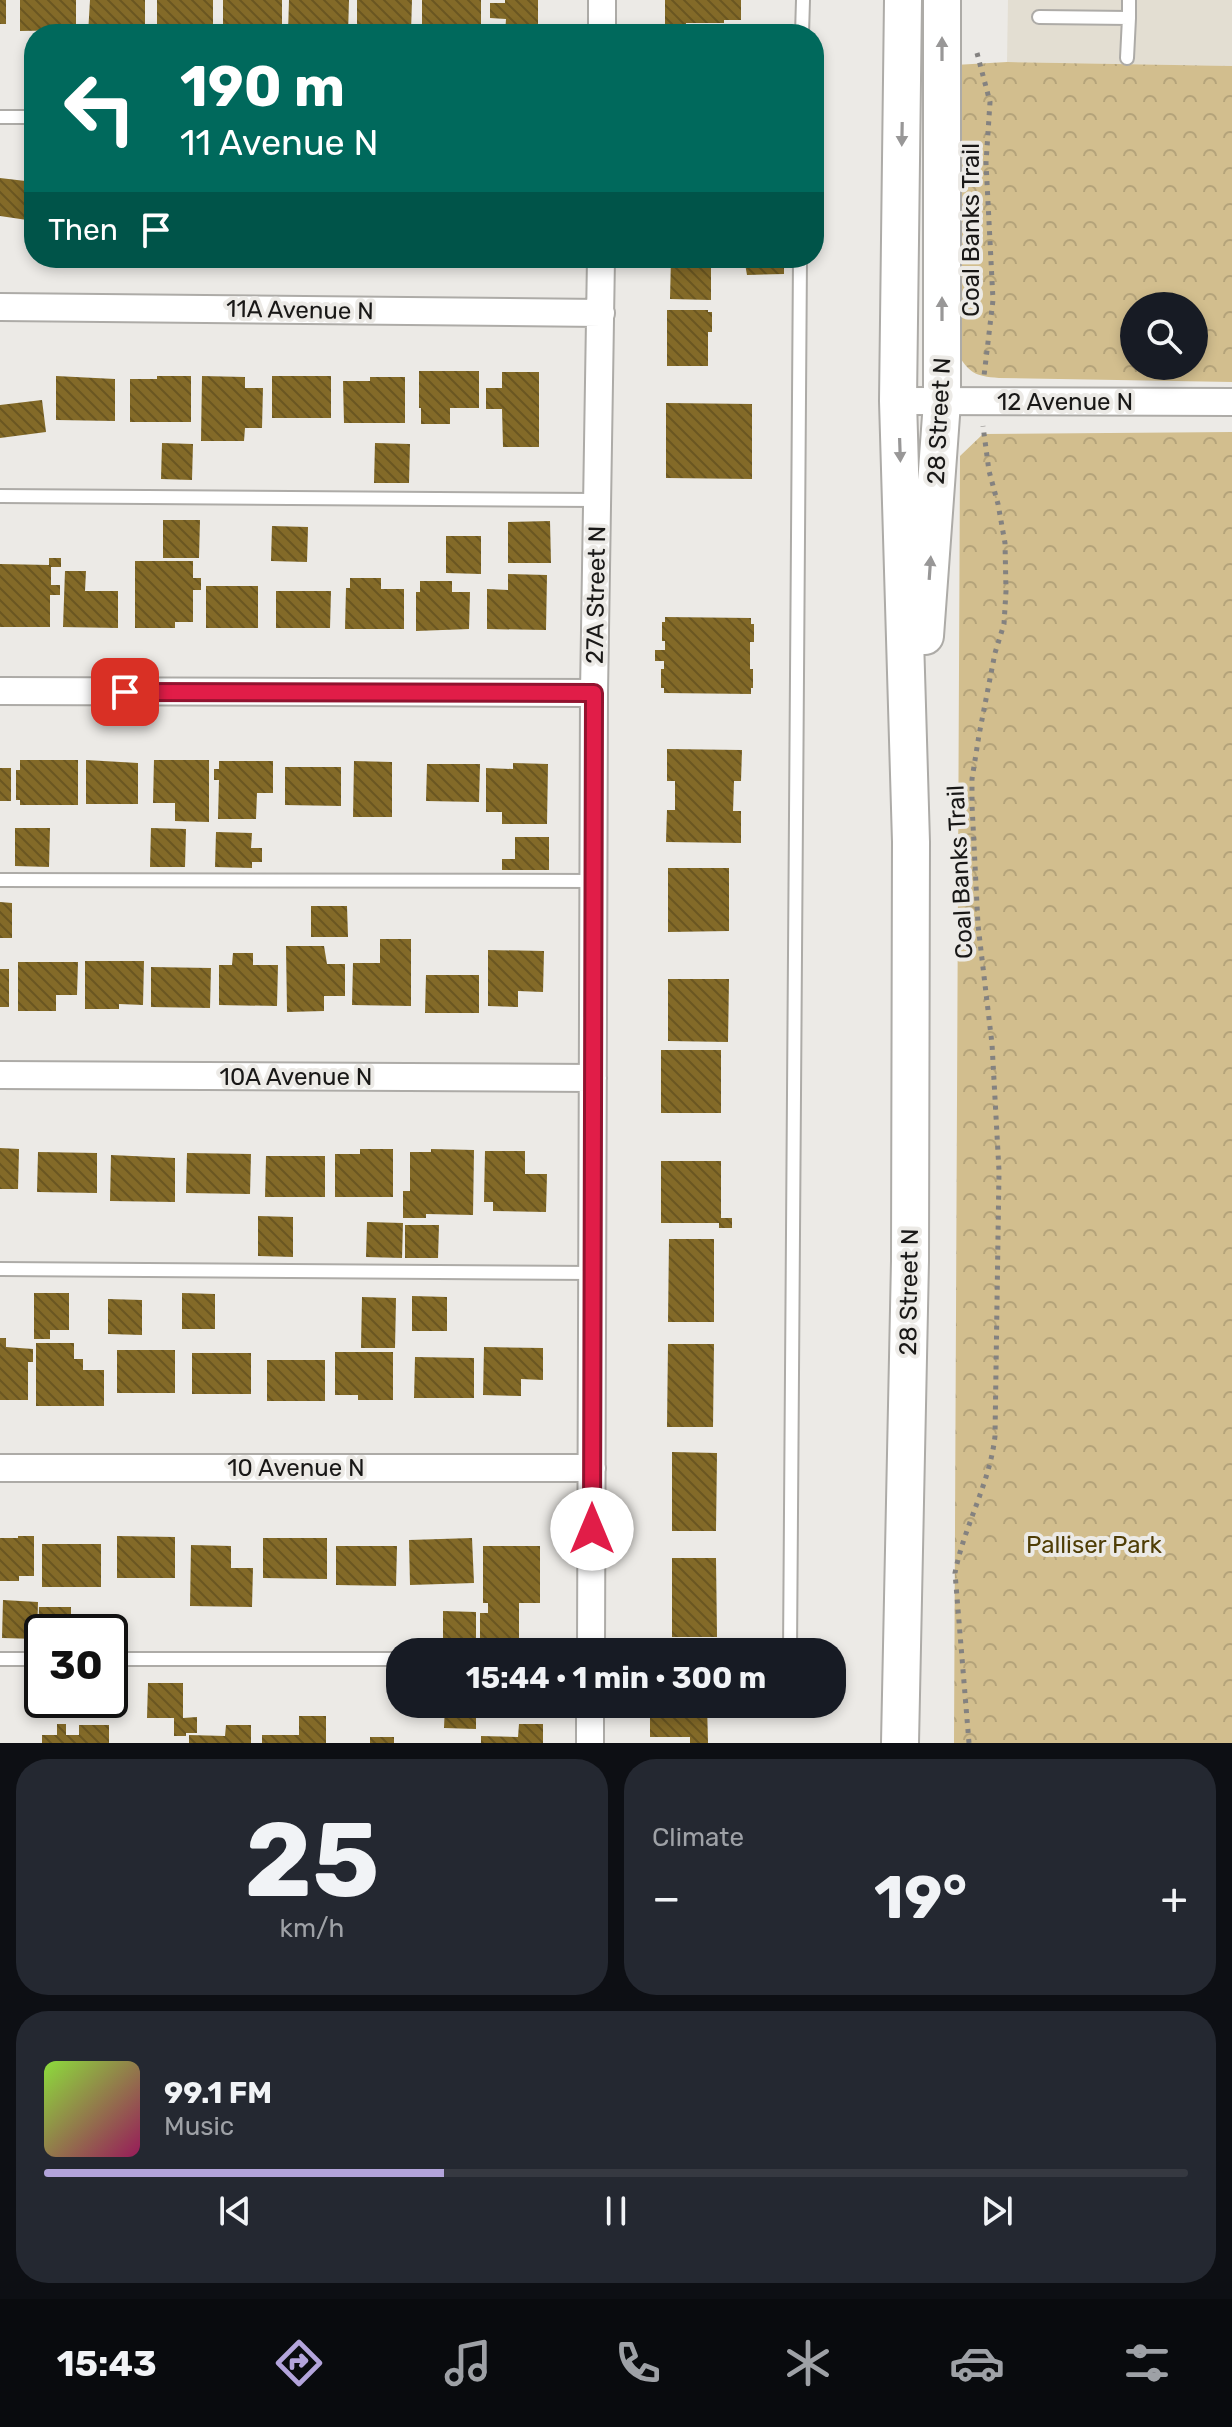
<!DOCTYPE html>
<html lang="en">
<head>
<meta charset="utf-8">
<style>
	:root { --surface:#171b24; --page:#242831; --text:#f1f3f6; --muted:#9ea1a6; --line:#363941; --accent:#b3a4db }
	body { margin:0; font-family:Rubik,sans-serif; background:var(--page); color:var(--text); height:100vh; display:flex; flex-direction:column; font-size:30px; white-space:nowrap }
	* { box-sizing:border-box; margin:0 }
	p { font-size:26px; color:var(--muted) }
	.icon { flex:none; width:44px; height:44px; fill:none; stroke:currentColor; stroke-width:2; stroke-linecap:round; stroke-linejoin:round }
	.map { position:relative; height:1743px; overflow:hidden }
	.drawer { display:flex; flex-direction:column; gap:16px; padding:16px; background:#0d0f14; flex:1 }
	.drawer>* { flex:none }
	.guide { position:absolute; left:24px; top:24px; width:800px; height:244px; border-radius:32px; box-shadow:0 4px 12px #0003; background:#00695c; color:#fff; overflow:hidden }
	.fabs { position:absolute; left:1120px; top:292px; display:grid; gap:16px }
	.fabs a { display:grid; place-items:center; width:88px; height:88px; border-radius:50%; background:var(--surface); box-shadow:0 4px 12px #0003; font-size:40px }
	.speed { position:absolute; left:24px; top:1614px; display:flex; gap:16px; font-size:40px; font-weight:700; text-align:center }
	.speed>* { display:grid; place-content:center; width:104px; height:104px; border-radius:50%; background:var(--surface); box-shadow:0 4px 12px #0003; line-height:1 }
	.speed .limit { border:4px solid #111; border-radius:12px; background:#fff; color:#111 }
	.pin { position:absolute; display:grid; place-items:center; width:68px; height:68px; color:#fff; margin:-34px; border-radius:16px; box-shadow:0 4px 12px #0006 }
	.me { position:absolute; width:88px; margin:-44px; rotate:0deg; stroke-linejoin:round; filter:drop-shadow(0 0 6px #0008) }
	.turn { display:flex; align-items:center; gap:28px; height:168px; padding:0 24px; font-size:36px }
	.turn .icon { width:104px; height:104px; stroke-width:2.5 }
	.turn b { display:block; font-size:56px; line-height:68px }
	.then { display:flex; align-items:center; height:76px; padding:0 24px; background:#0003; gap:16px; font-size:30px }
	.big { font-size:60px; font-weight:700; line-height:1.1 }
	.drawer .widget { flex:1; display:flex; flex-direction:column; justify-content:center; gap:12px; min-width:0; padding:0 28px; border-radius:32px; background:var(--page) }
	.drawer .dial { align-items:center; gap:0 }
	.dial b { font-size:104px; line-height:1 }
	.song { display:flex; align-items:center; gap:24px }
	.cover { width:96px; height:96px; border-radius:12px; background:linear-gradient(135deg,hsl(90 70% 55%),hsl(330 70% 35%)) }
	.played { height:8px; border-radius:4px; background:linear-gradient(90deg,var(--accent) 35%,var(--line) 35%) }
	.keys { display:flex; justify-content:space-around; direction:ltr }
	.heat { display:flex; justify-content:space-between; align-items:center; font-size:44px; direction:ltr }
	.drawer .tiles { flex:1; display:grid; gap:16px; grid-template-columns:1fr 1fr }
	.widget:last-child { grid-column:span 2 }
	.trip { position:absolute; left:386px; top:1638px; width:460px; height:80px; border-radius:32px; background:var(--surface); box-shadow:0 4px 12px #0003; font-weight:700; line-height:80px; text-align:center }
	.tabs { display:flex; height:128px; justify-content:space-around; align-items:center; background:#090b0e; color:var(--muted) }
	.tabs .icon { width:56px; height:56px }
	.tabs .on { color:var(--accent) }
	.tabs b { font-size:36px; color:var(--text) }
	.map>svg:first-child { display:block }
	.built { fill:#e3ded2 }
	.forest { fill:url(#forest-crowns); fill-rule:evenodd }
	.building { fill:url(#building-back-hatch) }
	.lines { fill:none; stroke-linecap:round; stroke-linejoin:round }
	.lane-casing { stroke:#adaba7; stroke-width:16 }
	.street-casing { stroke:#adaba7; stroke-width:30 }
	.secondary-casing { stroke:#adaba7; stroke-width:40 }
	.path { stroke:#848280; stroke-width:5; stroke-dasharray:4 6; stroke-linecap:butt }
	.lane { stroke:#fff; stroke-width:12 }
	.street { stroke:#fff; stroke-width:26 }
	.secondary { stroke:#fff; stroke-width:36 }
	.oneway { fill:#989797 }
	.route-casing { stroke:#92132f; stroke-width:20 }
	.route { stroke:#e11d48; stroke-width:14 }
	.labels { text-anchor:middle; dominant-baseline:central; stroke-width:8; stroke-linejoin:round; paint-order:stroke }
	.street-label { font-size:24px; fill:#191817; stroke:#eceae6 }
	.park-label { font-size:24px; fill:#4f3d06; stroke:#eceae6 }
</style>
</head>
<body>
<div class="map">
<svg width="1232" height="1743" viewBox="0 0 1232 1743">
	<defs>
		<pattern id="forest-crowns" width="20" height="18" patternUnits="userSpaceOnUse" patternTransform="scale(2)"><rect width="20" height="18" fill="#d2be8e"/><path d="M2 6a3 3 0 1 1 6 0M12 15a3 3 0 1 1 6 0" fill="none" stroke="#b4a37a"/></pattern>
		<pattern id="building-back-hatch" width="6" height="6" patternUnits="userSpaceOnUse" patternTransform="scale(2)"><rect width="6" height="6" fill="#836a28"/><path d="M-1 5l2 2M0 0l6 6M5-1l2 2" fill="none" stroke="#6a5621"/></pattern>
	</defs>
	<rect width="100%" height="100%" fill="#eceae6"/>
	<path class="built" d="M 1008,0 L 1232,0 L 1232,66 L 1007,62 Z"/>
	<path class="forest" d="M 1007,62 L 1232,66 L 1232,382 L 999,378 C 974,376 970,373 956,352 L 955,65 ZM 1134,306 L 1194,306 L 1194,366 L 1134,366 Z
		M 1232,432 L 1232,1743 L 954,1743 L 960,456 L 983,434 Z"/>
	<path class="building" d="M 0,0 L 6,0 L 6,24 L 0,24 Z
		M 20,0 L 76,0 L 76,30 L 20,31 Z
		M 90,0 L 145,0 L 145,34 L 88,34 Z
		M 157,0 L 213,0 L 213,31 L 211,31 L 211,34 L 181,34 L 181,31 L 157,31 Z
		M 223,0 L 282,0 L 282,34 L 223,34 Z
		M 289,0 L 349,0 L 348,34 L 288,33 Z
		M 357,0 L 412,0 L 411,32 L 357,31 Z
		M 422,0 L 481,0 L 481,34 L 422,34 Z
		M 505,0 L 538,0 L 538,34 L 505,34 L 506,19 L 490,18 L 490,3 L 505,3 Z
		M 665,0 L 741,0 L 741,20 L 724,20 L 724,23 L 686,23 L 686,32 L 665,32 Z
		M 0,178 L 34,182 L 34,221 L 0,216 Z
		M 671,258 L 711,258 L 711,300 L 670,299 Z
		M 744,258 L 784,258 L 784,274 L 747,275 Z
		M 667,310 L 708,310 L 708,312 L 712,312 L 712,332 L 708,332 L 708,366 L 667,366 Z
		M 419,371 L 479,371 L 479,408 L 450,408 L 450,424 L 421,424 L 421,408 L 419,408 Z
		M 502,372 L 539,372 L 539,447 L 503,447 L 502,409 L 486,409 L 486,388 L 502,388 Z
		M 56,376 L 115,379 L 115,421 L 56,420 Z
		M 157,376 L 191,376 L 191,422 L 130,422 L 130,379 L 157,379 Z
		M 202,376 L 245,377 L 245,388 L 263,388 L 262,428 L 245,428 L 244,441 L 201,441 Z
		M 272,376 L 331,376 L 331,418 L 272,418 Z
		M 370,377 L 405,377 L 405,423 L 344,423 L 343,381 L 370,381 Z
		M 42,400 L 46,432 L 0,438 L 0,405 Z
		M 666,403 L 752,404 L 752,479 L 666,478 Z
		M 162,443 L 193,444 L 192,480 L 161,479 Z
		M 375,443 L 410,444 L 409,483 L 374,483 Z
		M 163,520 L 200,520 L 199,558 L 163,558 Z
		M 550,521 L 551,563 L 508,563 L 508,522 Z
		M 272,526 L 308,527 L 307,562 L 271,561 Z
		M 446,536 L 481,536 L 481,574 L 446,573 Z
		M 49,558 L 61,558 L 61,567 L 51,567 L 51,585 L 60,585 L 60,595 L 50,595 L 50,627 L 0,627 L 0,564 L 49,565 Z
		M 135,561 L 193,561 L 193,578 L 201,578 L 201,590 L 193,590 L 193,622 L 175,622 L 175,628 L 135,628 Z
		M 65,571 L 86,571 L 85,591 L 118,591 L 118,628 L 63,627 Z
		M 508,574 L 547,575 L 546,630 L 487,629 L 487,589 L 508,590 Z
		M 350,578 L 381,578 L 381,589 L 404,589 L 404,629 L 345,629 L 346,588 L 350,588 Z
		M 420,581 L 452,581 L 452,592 L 470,592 L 469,629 L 416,631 L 416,592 L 420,592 Z
		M 206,586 L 258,586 L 258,628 L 206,628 Z
		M 276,591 L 331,591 L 330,628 L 276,628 Z
		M 665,617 L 751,618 L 751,624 L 754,624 L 754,642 L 750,642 L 750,669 L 753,669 L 753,688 L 751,688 L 751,694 L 664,693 L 664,688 L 661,688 L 661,669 L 664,669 L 664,661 L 655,661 L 655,650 L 665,650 L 665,641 L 662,641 L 662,622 L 665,622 Z
		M 667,749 L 742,750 L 741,781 L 734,781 L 733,811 L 741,811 L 741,843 L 666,842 L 667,810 L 675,810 L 675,781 L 667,781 Z
		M 20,760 L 78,760 L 78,805 L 20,805 L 20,800 L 16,800 L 16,770 L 20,770 Z
		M 86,760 L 138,763 L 138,804 L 86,804 Z
		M 154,760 L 209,760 L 209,822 L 175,821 L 175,803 L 153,803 Z
		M 219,761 L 273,761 L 273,793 L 257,793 L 256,819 L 218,819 L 219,780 L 214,780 L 214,769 L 219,769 Z
		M 354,761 L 392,762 L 392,817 L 353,817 Z
		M 513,763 L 548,764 L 547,824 L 502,824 L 502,812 L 486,812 L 486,768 L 513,769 Z
		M 427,764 L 480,764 L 479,802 L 426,801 Z
		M 285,767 L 341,767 L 341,806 L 285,805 Z
		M 0,768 L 11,768 L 11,801 L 0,801 Z
		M 15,828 L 50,828 L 49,867 L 15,866 Z
		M 151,828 L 186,829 L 185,867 L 150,867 Z
		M 216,832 L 252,833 L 251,848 L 262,848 L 262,862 L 252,862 L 252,868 L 215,867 Z
		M 515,837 L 549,837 L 549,870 L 502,870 L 502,859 L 515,859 Z
		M 668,868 L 729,868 L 729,931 L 668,932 Z
		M 0,902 L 12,903 L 12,938 L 0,938 Z
		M 311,906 L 347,906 L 348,937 L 311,937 Z
		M 380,939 L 411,939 L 411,1006 L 352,1005 L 353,963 L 380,963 Z
		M 286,946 L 324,946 L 327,964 L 345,964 L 345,996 L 324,996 L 324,1011 L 287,1012 Z
		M 488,950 L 544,951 L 543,992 L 518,991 L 518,1007 L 488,1006 Z
		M 233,953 L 253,953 L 253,965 L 278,965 L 277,1006 L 219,1005 L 219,965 L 232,965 Z
		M 85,961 L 144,961 L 143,1005 L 119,1004 L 119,1009 L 85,1009 Z
		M 18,962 L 78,962 L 77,995 L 56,995 L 56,1011 L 18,1011 Z
		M 151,967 L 211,968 L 210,1008 L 151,1007 Z
		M 0,969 L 9,969 L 9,1007 L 0,1007 Z
		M 426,975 L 479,975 L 479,1013 L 425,1013 Z
		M 668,979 L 729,979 L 728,1042 L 668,1041 Z
		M 661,1050 L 721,1050 L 721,1113 L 661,1113 Z
		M 0,1148 L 19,1149 L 18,1189 L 0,1189 Z
		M 360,1149 L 393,1149 L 393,1197 L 335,1197 L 335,1154 L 360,1154 Z
		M 431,1149 L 474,1150 L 473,1215 L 426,1214 L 426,1218 L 403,1218 L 403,1191 L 410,1191 L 410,1152 L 431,1152 Z
		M 485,1151 L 525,1151 L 525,1174 L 547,1174 L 546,1212 L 493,1211 L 493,1202 L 484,1202 Z
		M 38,1152 L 97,1153 L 97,1193 L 37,1192 Z
		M 187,1153 L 251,1154 L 250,1194 L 186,1193 Z
		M 111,1155 L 175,1158 L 175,1202 L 110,1201 Z
		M 266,1156 L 325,1156 L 325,1197 L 265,1197 Z
		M 661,1161 L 721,1161 L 721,1218 L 732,1218 L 732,1228 L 719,1228 L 719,1223 L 661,1223 Z
		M 258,1216 L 293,1217 L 293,1257 L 258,1256 Z
		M 367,1222 L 403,1223 L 402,1258 L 366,1257 Z
		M 405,1225 L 439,1225 L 438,1258 L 405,1258 Z
		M 669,1239 L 714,1239 L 714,1322 L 668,1322 Z
		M 34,1293 L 69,1293 L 69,1330 L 50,1330 L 50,1339 L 34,1339 Z
		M 182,1293 L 215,1294 L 215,1329 L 182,1329 Z
		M 412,1296 L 447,1297 L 447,1331 L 412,1331 Z
		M 362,1297 L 396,1298 L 395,1348 L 361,1348 Z
		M 108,1299 L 142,1300 L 142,1335 L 108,1334 Z
		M 0,1338 L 6,1338 L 6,1347 L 33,1349 L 33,1362 L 28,1362 L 28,1400 L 0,1400 Z
		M 36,1343 L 74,1343 L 74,1359 L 83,1359 L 83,1370 L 104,1370 L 104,1406 L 36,1406 Z
		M 668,1344 L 714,1344 L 713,1427 L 667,1427 Z
		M 484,1347 L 543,1348 L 543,1380 L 521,1379 L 521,1396 L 483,1395 Z
		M 117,1350 L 175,1350 L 175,1393 L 117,1393 Z
		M 335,1352 L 393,1352 L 393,1400 L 358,1400 L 358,1395 L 335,1395 Z
		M 192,1353 L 251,1353 L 251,1394 L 192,1394 Z
		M 415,1357 L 474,1358 L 474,1398 L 414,1398 Z
		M 267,1360 L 325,1360 L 325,1401 L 267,1401 Z
		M 672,1452 L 717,1453 L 716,1531 L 672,1531 Z
		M 18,1536 L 34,1536 L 34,1576 L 19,1576 L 19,1581 L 0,1581 L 0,1538 L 18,1538 Z
		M 117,1536 L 175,1537 L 175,1578 L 117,1578 Z
		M 263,1538 L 327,1538 L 327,1579 L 263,1578 Z
		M 472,1538 L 474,1583 L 410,1585 L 409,1540 Z
		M 42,1544 L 101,1544 L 101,1587 L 42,1587 Z
		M 191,1545 L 231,1546 L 231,1568 L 253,1568 L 252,1607 L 190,1606 Z
		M 336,1546 L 397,1546 L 396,1586 L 336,1585 Z
		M 483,1546 L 540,1546 L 540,1603 L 519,1603 L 519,1646 L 480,1646 L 480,1613 L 488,1613 L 488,1603 L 483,1603 Z
		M 672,1558 L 716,1558 L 717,1637 L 672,1637 Z
		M 3,1600 L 38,1602 L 37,1639 L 2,1638 Z
		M 39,1607 L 71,1607 L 71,1632 L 42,1632 L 42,1645 L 38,1645 Z
		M 443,1611 L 476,1612 L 476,1646 L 443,1645 Z
		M 148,1683 L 183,1683 L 183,1718 L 197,1717 L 197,1733 L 186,1733 L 186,1736 L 174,1736 L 174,1718 L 147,1718 Z
		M 445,1704 L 476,1704 L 476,1729 L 444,1728 Z
		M 637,1704 L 707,1704 L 708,1743 L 690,1743 L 690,1737 L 650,1737 L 650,1707 L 637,1707 Z
		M 299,1716 L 326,1716 L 326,1743 L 262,1743 L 262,1735 L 299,1735 Z
		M 57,1724 L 66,1724 L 66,1735 L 79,1735 L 79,1725 L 109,1725 L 109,1743 L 42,1743 L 42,1735 L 57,1735 Z
		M 519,1724 L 543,1724 L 543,1743 L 481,1743 L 481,1736 L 518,1737 Z
		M 226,1725 L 251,1725 L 251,1743 L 189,1743 L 189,1735 L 225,1736 Z
		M 370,1737 L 394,1737 L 394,1743 L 370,1743 Z"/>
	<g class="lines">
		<g class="lane-casing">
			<path id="lane" d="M 1039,17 L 1129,18 L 1129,0
				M 802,34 L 803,0
				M 1127,58 L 1129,18
				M 0,117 L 34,117
				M 0,496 L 597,500
				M 0,880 L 594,881
				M 0,1269 L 593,1273
				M 790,1652 L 800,258
				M 0,1659 L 42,1659
				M 110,1659 L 400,1659"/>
		</g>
		<g class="street-casing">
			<path id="street" d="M 602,34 L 602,0
				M 0,307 L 601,313
				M 898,401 L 1232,402
				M 0,691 L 594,693
				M 0,1075 L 593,1078
				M 0,1468 L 592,1468
				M 591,1652 L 594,693 L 601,258
				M 590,1743 L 590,1704"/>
		</g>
		<g class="secondary-casing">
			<path id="secondary" d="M 925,636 L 942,402 L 942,0
				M 900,1743 L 910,1261 L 911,842 L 898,401 L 903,0"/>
		</g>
		<path class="path" d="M 977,53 L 990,102 L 986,163 L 993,300 L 984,376
			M 969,1743 L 955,1573 C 964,1526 990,1483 995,1436 L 999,1171 L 992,1044 L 978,925 L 972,805 L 972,779 L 979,735 L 995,653 L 1004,624 L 1006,591 L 1005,543 L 998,504 L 989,471 L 983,426"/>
		<use href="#lane" class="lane"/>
		<use href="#street" class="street"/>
		<use href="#secondary" class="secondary"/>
	</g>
	<defs><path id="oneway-solid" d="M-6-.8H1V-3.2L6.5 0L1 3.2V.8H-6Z" transform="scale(2)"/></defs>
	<g class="oneway">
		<use href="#oneway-solid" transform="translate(942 49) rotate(-90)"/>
		<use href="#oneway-solid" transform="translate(902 134) rotate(91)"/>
		<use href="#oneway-solid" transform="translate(942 309) rotate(-90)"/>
		<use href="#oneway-solid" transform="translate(900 450) rotate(88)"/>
		<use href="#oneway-solid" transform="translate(930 568) rotate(-86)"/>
	</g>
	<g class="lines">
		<g class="route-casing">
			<path id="route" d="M 125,692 L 594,693 L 592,1529"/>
		</g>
		<use href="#route" class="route"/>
	</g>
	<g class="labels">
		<g class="street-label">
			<text transform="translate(971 230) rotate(-90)">Coal Banks Trail</text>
			<text transform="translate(300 310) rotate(1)">11A Avenue N</text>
			<text x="1065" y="402">12 Avenue N</text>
			<text transform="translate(939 421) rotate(-87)">28 Street N</text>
			<text transform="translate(596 595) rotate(-89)">27A Street N</text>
			<text transform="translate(960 872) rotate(-93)">Coal Banks Trail</text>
			<text x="296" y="1077">10A Avenue N</text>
			<text transform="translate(909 1292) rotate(-89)">28 Street N</text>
			<text x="296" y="1468">10 Avenue N</text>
		</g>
		<g class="park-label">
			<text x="1094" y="1545">Palliser Park</text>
		</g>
	</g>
</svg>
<div class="fabs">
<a><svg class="icon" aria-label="search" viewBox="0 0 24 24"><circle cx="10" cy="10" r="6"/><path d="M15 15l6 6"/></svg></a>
</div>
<div class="speed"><div class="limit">30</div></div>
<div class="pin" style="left:125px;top:692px;background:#d93025"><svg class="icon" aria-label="arrive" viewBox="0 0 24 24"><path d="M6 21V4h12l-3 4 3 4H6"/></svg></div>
<svg class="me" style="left:592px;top:1529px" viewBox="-20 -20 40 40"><circle r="19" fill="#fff"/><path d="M0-13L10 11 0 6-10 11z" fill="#e11d48"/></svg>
<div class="trip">15:44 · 1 min · 300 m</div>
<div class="guide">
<div class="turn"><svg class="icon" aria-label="left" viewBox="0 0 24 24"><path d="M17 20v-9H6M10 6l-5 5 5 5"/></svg><div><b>190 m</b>11 Avenue N</div></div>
<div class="then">Then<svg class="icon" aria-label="arrive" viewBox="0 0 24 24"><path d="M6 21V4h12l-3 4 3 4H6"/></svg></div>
</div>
</div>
<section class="drawer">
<div class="tiles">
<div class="widget dial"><b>25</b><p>km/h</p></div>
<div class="widget"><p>Climate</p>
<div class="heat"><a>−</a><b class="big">19°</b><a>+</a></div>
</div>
<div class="widget">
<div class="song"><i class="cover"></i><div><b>99.1 FM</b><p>Music</p></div></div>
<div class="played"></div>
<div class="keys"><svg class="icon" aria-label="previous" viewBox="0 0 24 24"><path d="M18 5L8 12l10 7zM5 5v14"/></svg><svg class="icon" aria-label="pause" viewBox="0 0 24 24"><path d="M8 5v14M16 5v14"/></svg><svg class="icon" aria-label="next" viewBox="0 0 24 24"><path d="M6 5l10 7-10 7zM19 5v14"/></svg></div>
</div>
</div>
</section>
<nav class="tabs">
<b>15:43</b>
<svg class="icon on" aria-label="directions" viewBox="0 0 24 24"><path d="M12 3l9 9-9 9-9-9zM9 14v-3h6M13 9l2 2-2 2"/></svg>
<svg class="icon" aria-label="music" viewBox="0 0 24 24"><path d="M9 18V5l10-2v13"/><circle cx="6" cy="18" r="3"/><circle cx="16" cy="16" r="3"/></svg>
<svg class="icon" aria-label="phone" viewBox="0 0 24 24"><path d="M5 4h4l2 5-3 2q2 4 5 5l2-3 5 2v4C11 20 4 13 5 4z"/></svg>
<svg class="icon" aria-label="climate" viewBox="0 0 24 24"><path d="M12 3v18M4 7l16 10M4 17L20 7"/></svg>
<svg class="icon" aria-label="car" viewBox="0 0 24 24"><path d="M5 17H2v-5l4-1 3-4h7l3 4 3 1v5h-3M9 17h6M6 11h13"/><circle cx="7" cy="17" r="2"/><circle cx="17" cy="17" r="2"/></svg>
<svg class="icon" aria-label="filters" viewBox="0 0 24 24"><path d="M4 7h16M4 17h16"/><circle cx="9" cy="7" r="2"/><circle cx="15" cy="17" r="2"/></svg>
</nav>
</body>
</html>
